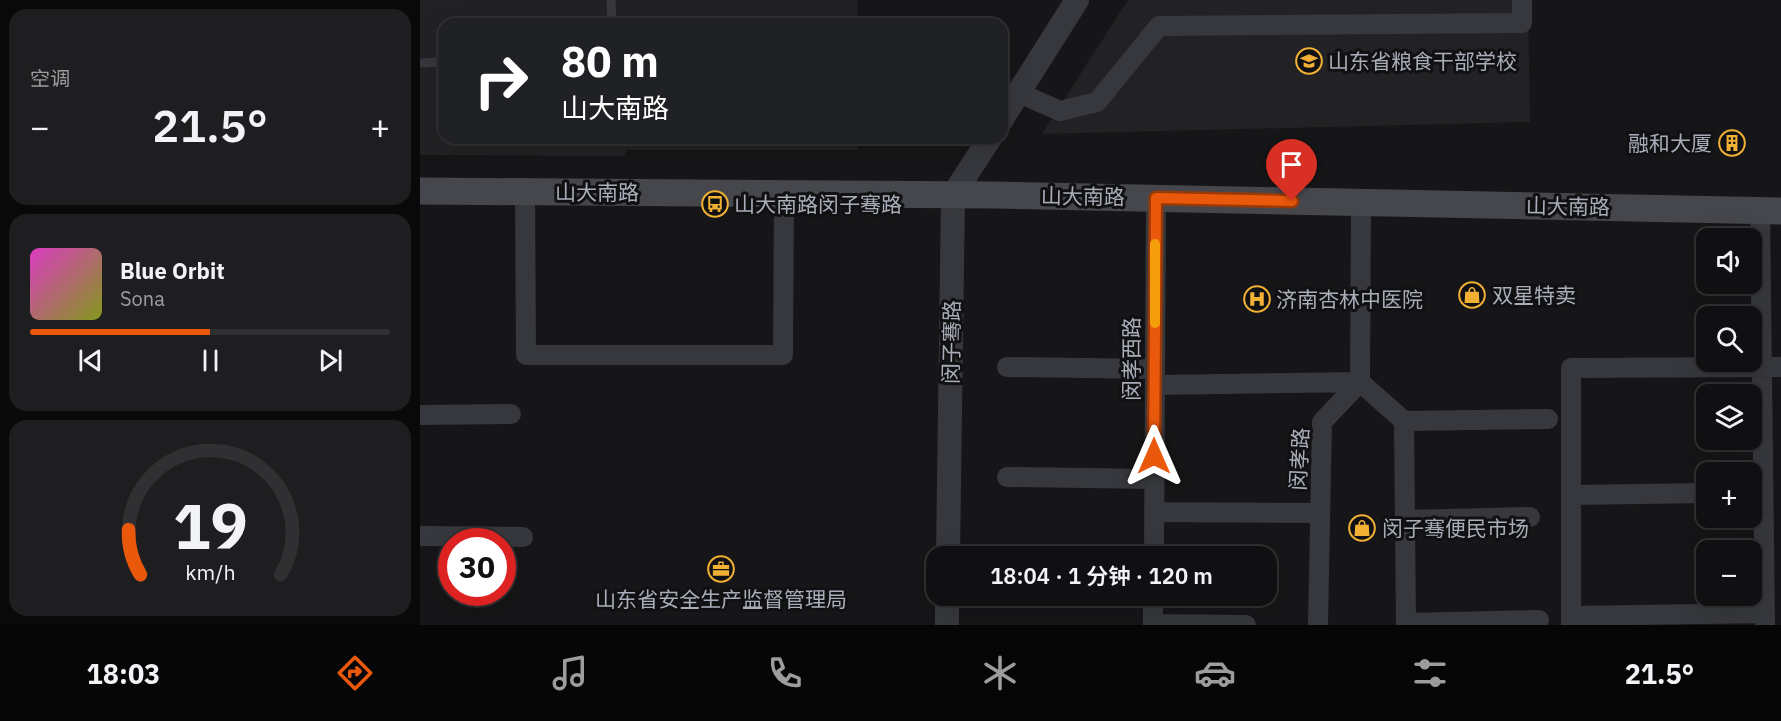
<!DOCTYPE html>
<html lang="zh">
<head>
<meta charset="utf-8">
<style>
	:root { --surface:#101012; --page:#1e1e20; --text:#f1f3f6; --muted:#9c9d9f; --line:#303032; --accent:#ea580c }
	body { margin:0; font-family:"IBM Plex Sans","Noto Sans SC",sans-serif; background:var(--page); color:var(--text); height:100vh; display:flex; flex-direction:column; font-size:22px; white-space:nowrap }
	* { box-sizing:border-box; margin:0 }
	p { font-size:20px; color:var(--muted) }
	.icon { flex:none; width:33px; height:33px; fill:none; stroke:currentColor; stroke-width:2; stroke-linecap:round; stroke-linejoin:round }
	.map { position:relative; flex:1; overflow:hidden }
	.sheet { display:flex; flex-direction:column; gap:9px; padding:9px; background:#09090a; width:420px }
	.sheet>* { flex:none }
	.top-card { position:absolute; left:18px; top:18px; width:570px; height:126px; border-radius:18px; box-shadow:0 6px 24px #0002,0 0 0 2px var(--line); background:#202124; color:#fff; overflow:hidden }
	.buttons { position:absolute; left:1276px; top:228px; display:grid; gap:12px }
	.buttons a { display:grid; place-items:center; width:66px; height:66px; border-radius:12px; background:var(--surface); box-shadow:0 6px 24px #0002,0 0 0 2px var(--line); font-size:30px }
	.speed { position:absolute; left:18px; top:528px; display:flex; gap:12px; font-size:30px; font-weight:700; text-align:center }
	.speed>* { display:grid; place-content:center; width:78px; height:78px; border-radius:50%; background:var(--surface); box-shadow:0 6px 24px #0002,0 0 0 2px var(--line); line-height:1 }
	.speed .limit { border:9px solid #d22; background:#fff; color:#111 }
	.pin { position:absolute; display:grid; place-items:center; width:51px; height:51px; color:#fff; margin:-62px -26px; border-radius:50% 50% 50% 0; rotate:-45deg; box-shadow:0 0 6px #0007 }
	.pin .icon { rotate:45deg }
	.me { position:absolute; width:66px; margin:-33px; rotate:0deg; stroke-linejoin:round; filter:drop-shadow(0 0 4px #0008) }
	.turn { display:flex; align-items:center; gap:21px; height:126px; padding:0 24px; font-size:27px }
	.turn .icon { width:78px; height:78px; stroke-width:2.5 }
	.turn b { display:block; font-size:42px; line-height:51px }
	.big { font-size:45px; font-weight:600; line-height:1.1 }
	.sheet .card { flex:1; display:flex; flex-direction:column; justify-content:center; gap:9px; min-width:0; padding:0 21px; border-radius:18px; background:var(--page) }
	.sheet .dial { align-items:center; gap:0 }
	.dial svg { height:156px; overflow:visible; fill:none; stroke:var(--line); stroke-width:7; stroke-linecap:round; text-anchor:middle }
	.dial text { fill:var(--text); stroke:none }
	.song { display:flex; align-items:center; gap:18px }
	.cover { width:72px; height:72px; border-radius:9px; background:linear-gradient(135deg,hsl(310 70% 55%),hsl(70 70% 35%)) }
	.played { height:6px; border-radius:3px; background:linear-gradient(90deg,var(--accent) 50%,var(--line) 50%) }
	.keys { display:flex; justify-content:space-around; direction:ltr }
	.heat { display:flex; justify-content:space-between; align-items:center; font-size:33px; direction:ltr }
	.trip { position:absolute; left:506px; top:546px; width:351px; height:60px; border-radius:18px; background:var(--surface); box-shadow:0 6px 24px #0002,0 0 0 2px var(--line); font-weight:600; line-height:60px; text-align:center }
	.dock { display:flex; height:96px; justify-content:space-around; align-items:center; background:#060607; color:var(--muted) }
	.dock .icon { width:42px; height:42px }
	.dock .on { color:var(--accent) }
	.dock b { font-size:27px; color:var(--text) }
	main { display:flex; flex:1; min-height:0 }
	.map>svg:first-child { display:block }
	.built { fill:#222225 }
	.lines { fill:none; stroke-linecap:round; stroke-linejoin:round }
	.service { stroke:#37383d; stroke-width:9 }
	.minor { stroke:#37383d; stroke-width:20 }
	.tertiary { stroke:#37383d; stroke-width:24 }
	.secondary { stroke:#45474d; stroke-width:27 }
	.route-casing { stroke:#983908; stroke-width:15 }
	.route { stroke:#ea580c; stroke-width:10 }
	.slow { stroke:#f59e0b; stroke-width:10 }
	.labels { text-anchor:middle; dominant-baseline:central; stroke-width:6; stroke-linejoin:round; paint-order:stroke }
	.poi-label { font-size:21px; fill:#a8adb8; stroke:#111113; text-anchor:start }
	.street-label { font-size:21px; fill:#a8adb8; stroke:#111113 }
</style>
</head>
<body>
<main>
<section class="sheet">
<div class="card"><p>空调</p>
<div class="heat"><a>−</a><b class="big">21.5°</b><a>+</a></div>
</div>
<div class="card">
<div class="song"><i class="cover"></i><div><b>Blue Orbit</b><p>Sona</p></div></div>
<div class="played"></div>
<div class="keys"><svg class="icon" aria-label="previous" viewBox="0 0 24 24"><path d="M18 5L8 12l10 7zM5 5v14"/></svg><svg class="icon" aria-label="pause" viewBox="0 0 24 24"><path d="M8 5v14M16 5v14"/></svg><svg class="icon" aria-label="next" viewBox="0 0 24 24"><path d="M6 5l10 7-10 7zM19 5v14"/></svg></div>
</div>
<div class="card dial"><svg viewBox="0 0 100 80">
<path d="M14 69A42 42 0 1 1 86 69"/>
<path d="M14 69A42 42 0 0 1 8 46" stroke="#ea580c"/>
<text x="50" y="56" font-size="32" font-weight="700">19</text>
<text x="50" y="72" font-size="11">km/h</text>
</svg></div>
</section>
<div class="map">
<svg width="1361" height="625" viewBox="0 0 1361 625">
	<rect width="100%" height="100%" fill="#161618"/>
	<path class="built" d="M 0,0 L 437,0 L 438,24 L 24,24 L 24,138 L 438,138 L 438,150 L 206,150 L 205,156 L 0,155 Z
		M 708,0 L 1108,0 L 1110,122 L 622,134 Z"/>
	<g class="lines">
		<path class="service" d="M 191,0 L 192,24
			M 0,63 L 24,62"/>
		<path class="minor" d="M 599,93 L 640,111 L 677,102 L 739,26 L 1102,23 L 1102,0
			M 105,191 L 106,355 L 363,355 L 364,193
			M 1340,210 L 1345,625
			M 587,367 L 735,369
			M 735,385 L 940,382 L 984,421 L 986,625
			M 0,415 L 91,414
			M 984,421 L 1128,419
			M 587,477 L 734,479
			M 1151,495 L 1287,493
			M 734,512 L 900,513
			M 985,520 L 1110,517
			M 0,536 L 103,537
			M 734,556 L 736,198
			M 1151,616 L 1345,613
			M 986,623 L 1119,620
			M 733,624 L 826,625
			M 733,625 L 733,596
			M 898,625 L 902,422 L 940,382 L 941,202
			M 1151,625 L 1151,368 L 1361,367"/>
		<path class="tertiary" d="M 582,119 L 657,0
			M 528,556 L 533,195 L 570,138
			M 527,625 L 527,596"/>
		<path class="secondary" d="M 0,191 L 573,195 L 1361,211"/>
	</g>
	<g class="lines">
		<g class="route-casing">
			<path id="route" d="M 734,456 L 736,198 L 872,201"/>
		</g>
		<use href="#route" class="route"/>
		<path class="slow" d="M 735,323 L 735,244"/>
	</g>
	<defs>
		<g id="university-ring" transform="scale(1.35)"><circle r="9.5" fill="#111113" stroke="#f2b134" stroke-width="1.5"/><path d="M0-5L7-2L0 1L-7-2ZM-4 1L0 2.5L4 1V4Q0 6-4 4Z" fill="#f2b134"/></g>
		<g id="building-ring" transform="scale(1.35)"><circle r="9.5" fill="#111113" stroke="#f2b134" stroke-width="1.5"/><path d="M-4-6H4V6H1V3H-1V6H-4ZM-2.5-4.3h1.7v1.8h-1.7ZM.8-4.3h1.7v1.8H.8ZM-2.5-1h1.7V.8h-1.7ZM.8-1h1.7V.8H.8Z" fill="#f2b134"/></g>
		<g id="bus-ring" transform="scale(1.35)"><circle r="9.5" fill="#111113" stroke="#f2b134" stroke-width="1.5"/><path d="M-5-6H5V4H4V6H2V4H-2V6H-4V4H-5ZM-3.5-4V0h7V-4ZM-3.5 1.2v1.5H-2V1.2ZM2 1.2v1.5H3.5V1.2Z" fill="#f2b134"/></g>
		<g id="shop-ring" transform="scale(1.35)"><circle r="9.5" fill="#111113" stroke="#f2b134" stroke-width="1.5"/><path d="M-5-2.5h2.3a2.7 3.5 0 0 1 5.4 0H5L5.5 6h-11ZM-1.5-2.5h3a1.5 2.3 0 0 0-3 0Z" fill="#f2b134"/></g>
		<g id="hospital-ring" transform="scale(1.35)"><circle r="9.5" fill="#111113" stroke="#f2b134" stroke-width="1.5"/><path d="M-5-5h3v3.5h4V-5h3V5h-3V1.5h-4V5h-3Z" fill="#f2b134"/></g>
		<g id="office-ring" transform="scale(1.35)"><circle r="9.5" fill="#111113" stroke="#f2b134" stroke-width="1.5"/><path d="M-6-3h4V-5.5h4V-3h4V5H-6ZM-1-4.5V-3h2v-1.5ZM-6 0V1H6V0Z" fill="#f2b134"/></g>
	</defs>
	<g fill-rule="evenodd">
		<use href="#university-ring" x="889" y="61"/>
		<use href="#building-ring" x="1312" y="143"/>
		<use href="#bus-ring" x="295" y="204"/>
		<use href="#shop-ring" x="1052" y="295"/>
		<use href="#hospital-ring" x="837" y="299"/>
		<use href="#shop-ring" x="942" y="528"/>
		<use href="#office-ring" x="301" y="569"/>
	</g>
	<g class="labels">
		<g class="poi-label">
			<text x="908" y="61">山东省粮食干部学校</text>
			<text x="1292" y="143" text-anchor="end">融和大厦</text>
			<text x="314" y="204">山大南路闵子骞路</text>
			<text x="1072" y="295">双星特卖</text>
			<text x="856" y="299">济南杏林中医院</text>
			<text x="962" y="528">闵子骞便民市场</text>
			<text x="301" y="599" text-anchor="middle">山东省安全生产监督管理局</text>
		</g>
		<g class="street-label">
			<text x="177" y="192">山大南路</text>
			<text transform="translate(663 196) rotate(1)">山大南路</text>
			<text transform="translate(1148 206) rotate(1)">山大南路</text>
			<text transform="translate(531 342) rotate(-89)">闵子骞路</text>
			<text transform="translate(711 359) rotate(-90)">闵孝西路</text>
			<text transform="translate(879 459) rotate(-87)">闵孝路</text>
		</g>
	</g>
</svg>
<div class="buttons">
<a><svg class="icon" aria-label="sound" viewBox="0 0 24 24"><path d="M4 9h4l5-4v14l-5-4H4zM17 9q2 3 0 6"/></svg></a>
<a><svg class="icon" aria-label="search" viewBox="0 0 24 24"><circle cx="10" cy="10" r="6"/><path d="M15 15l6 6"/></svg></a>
<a><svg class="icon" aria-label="layers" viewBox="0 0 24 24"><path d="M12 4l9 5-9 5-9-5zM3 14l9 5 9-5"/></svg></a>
<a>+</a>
<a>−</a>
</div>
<div class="speed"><div class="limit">30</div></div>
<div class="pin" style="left:872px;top:201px;background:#d93025"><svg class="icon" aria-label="arrive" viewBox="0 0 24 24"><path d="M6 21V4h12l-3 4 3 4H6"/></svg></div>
<svg class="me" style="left:734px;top:456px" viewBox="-20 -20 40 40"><path d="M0-17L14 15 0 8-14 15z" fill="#ea580c" stroke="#fff" stroke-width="4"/></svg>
<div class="trip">18:04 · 1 分钟 · 120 m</div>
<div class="top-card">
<div class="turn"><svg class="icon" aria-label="right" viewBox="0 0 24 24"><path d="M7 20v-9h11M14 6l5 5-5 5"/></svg><div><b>80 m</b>山大南路</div></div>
</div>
</div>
</main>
<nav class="dock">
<b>18:03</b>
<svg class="icon on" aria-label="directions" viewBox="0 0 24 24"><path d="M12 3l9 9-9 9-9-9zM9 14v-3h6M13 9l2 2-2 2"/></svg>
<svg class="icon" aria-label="music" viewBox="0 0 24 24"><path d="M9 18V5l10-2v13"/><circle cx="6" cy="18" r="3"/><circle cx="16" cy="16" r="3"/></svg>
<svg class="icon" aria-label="phone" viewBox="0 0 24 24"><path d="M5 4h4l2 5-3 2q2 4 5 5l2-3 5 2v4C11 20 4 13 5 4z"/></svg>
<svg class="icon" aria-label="climate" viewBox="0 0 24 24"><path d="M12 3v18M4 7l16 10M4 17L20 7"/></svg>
<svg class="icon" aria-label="car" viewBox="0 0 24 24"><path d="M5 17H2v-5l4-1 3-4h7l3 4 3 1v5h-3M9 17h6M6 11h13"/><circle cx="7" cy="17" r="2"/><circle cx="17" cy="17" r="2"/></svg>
<svg class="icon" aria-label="filters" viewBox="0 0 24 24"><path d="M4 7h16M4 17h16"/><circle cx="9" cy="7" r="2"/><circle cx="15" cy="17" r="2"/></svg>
<b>21.5°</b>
</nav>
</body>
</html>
